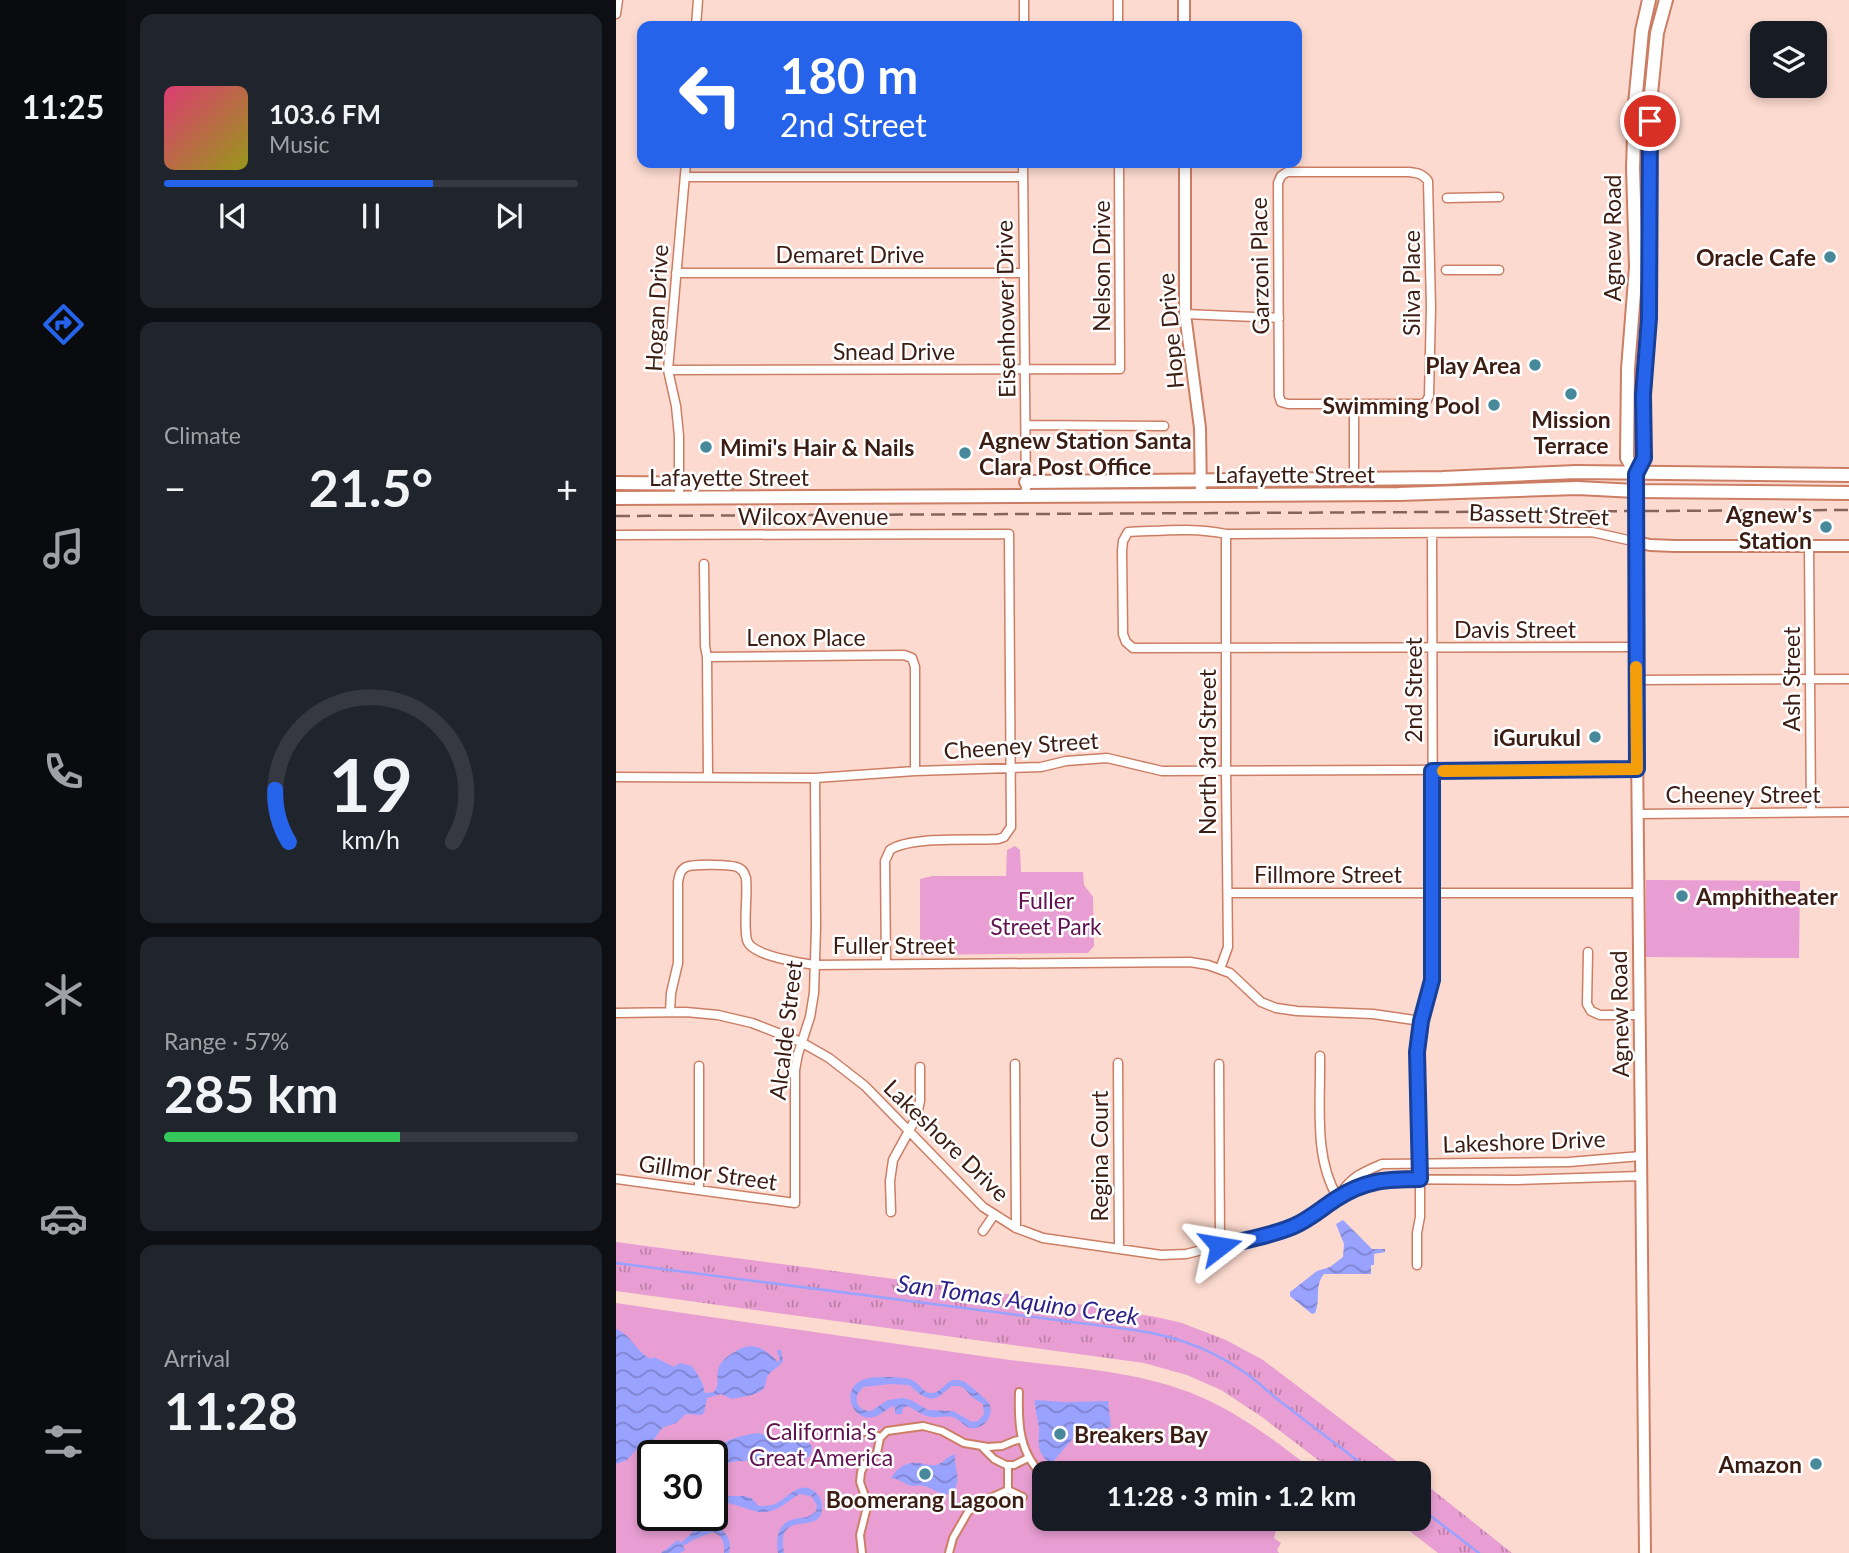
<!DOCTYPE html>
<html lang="en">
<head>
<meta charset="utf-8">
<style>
	:root { --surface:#171b24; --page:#20242c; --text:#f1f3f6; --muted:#9ea1a6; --line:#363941; --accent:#2563eb }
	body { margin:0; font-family:Lato,sans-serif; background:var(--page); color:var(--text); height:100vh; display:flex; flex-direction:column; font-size:26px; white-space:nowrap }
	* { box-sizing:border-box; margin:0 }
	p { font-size:23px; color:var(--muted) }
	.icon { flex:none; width:38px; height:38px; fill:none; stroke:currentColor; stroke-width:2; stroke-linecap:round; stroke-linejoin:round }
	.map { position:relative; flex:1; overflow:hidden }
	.side { display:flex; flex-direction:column; gap:14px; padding:14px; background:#0d0f14; width:490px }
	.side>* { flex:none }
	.hud { position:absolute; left:21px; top:21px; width:665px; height:147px; border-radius:14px; box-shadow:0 4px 10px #0003; background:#2563eb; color:#fff; overflow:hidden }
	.buttons { position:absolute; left:1134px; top:21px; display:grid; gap:14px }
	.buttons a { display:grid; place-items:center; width:77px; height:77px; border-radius:14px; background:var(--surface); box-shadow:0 4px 10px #0003; font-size:35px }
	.speed { position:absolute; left:21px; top:1440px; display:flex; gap:14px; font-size:35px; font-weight:700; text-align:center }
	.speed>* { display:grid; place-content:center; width:91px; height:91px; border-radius:50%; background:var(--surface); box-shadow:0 4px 10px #0003; line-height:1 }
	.speed .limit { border:4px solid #111; border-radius:10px; background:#fff; color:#111 }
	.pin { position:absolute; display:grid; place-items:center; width:60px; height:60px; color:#fff; margin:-30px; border:4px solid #fff; border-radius:50%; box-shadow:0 2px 7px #0007 }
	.me { position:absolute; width:77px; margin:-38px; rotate:76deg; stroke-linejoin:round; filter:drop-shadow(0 0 5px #0008) }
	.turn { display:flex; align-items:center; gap:24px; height:147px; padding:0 28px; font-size:32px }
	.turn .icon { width:91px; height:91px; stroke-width:2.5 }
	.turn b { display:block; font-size:49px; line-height:60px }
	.big { font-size:52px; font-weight:700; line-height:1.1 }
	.side .tile { flex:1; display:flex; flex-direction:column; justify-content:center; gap:10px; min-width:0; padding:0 24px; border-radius:14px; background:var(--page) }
	.side .dial { align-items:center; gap:0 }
	.dial svg { height:182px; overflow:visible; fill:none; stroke:var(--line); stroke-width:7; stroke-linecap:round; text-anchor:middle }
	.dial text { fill:var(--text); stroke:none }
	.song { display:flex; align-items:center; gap:21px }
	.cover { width:84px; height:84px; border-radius:10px; background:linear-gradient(135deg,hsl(340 70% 55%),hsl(60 70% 35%)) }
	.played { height:7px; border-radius:4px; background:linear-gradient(90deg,var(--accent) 65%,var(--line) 65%) }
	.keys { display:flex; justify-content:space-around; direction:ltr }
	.heat { display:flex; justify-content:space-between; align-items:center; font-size:38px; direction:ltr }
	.charge { height:10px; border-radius:5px; background:linear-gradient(90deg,#34c759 57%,var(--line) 0) }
	.trip { position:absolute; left:416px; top:1461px; width:399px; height:70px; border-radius:14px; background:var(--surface); box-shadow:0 4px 10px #0003; font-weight:700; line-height:70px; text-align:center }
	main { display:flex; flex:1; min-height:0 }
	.tabs { display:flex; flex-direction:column; width:126px; justify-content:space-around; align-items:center; background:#090b0e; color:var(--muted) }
	.tabs .icon { width:49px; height:49px }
	.tabs .current { color:var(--accent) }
	.tabs b { font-size:32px; color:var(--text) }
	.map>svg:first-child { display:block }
	.grass { fill:url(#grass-tufts) }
	.green { fill:#e89ed2; fill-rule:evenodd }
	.water { fill:url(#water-waves); fill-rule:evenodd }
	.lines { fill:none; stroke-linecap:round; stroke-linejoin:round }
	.stream { stroke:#99a2ff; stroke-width:2.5 }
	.pedestrian-casing { stroke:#cc7e65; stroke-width:10 }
	.minor-casing { stroke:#cc7e65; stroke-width:11 }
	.tertiary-casing { stroke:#cc7e65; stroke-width:14 }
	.secondary-casing { stroke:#cc7e65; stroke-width:16 }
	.primary-casing { stroke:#cc7e65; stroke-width:16 }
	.pedestrian { stroke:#fff; stroke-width:6 }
	.minor { stroke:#fff; stroke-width:8 }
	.tertiary { stroke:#fff; stroke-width:10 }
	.secondary { stroke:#fff; stroke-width:12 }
	.primary { stroke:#fff; stroke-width:12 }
	.rail { stroke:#85655b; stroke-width:2.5; stroke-dasharray:14 7; stroke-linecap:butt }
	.route-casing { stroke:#184099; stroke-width:18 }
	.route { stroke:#2563eb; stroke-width:12 }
	.slow { stroke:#f59e0b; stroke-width:12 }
	.poi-dot { fill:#47899b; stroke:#fff; stroke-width:2.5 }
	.labels { text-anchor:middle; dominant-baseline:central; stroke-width:5; stroke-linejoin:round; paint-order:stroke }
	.street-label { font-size:23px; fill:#3c1d13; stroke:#fff }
	.poi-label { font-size:23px; font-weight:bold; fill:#3c1d13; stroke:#fff; text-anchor:end }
	.park-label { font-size:23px; fill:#611250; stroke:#fff }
	.water-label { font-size:24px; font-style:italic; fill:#2d2089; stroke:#fff }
</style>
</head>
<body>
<main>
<nav class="tabs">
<b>11:25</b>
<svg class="icon current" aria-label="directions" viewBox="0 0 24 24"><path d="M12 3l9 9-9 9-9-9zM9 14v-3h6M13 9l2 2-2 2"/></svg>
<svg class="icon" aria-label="music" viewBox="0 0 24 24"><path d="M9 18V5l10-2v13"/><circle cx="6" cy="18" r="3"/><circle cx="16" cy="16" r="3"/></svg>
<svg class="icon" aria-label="phone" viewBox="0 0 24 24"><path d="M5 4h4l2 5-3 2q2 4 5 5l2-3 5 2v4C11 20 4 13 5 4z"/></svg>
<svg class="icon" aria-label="climate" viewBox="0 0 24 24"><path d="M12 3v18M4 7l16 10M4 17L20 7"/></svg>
<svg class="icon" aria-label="car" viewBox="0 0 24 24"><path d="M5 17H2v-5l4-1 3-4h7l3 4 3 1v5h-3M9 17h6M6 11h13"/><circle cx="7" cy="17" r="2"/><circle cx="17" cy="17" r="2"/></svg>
<svg class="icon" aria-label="filters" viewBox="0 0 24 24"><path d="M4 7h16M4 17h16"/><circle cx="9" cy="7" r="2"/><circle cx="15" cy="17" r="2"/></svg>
</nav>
<section class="side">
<div class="tile">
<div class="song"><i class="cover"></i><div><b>103.6 FM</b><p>Music</p></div></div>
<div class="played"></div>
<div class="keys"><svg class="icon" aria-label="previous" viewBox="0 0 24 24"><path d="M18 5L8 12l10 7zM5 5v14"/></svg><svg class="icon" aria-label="pause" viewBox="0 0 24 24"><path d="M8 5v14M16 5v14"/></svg><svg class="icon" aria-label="next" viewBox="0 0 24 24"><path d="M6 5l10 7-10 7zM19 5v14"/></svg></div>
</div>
<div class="tile"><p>Climate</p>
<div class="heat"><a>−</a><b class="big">21.5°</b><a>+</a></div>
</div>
<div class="tile dial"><svg viewBox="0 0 100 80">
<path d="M14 69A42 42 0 1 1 86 69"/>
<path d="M14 69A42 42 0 0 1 8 46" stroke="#2563eb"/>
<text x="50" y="56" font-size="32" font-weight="700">19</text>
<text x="50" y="72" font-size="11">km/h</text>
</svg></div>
<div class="tile"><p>Range · 57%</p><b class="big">285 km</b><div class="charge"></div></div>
<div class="tile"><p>Arrival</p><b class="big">11:28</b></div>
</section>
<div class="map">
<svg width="1233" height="1553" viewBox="0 0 1233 1553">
	<defs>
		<pattern id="grass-tufts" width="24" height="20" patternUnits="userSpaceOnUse" patternTransform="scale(1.75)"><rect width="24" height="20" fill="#e89ed2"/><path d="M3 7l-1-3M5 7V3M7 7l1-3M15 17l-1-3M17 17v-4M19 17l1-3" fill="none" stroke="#bd80a9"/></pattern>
		<pattern id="water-waves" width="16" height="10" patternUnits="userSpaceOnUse" patternTransform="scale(1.75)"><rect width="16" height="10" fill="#99a2ff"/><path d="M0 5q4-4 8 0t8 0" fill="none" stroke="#7e83cd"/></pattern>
	</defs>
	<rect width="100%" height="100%" fill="#fcdacf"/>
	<path class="grass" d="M 0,1242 L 444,1301 L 540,1317 L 566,1323 L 610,1340 L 647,1360 L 796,1473 L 719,1473 L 646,1417 L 605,1390 L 571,1375 L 528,1363 L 0,1291 Z
		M 803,1479 L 896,1553 L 822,1553 L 778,1519 L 803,1519 Z"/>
	<path class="green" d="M 399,846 L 404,850 L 405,872 L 467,872 L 468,885 L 477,897 L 478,946 L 472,953 L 304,955 L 304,879 L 316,876 L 390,876 L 391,850 Z
		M 1030,880 L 1184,881 L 1183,958 L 1029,957 Z
		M 0,1303 C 126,1322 253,1340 379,1358 C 444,1367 512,1369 573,1392 C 619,1410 656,1438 694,1468 L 691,1474 L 429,1474 L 429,1519 L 663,1519 L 658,1538 L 665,1543 L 661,1550 L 663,1553 L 0,1553 ZM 37,1456 L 96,1456 L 96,1516 L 37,1516 Z"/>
	<path class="water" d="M 727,1220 L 756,1249 L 769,1249 L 769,1252 L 758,1254 L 758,1265 L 755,1265 L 755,1274 L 708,1274 C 698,1286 705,1300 699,1313 L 696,1314 L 674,1296 L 674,1292 L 701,1271 L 714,1267 L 727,1257 L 728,1244 L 720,1224 Z
		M 0,1329 C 16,1335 20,1352 35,1359 L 38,1357 L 58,1367 L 64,1363 L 76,1366 L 86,1382 L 89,1393 L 98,1392 C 104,1384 100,1379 102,1370 C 104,1362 110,1357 117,1353 C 135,1340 148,1347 162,1362 L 164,1360 L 161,1350 L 165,1350 L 167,1361 C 163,1367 159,1368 154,1373 C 149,1377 151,1383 148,1388 C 142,1396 123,1397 116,1399 L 105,1394 L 91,1398 L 88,1413 L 85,1415 L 70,1414 L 60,1423 L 46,1428 L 34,1445 L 21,1449 L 11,1460 L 0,1464 Z
		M 277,1377 C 284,1378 291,1377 298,1381 C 304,1384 307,1393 315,1393 C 329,1393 330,1373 349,1382 C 351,1383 372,1401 373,1403 C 378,1413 371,1426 360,1428 C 349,1430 346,1420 337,1417 C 330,1415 322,1418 315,1417 C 306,1416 299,1409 291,1406 L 287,1408 L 286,1414 L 279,1414 L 279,1408 L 277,1406 C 270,1409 265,1415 258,1417 C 237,1422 225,1392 244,1381 C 253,1376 266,1377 277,1377 ZM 274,1384 L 293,1385 L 305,1395 L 315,1399 L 322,1397 L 336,1386 L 343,1386 L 348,1388 L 356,1397 L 367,1404 L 368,1414 L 362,1421 L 356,1422 L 337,1411 L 312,1410 L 295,1400 L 287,1398 L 272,1400 L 255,1411 C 245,1411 239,1405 241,1395 L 247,1387 Z
		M 419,1400 L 449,1402 L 492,1401 L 495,1427 L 460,1435 L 435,1464 C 420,1452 423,1446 423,1429 C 422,1419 419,1410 419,1400 Z
		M 142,1433 L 161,1438 L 190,1441 L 196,1446 L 195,1455 L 188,1460 L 122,1461 L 100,1465 L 97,1480 L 99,1496 L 128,1496 L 135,1498 L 143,1506 C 148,1506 153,1506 159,1504 C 172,1498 183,1480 198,1491 C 203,1495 206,1500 206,1506 C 207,1539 159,1505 168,1553 L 162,1553 C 160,1539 161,1523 178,1519 C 187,1517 192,1519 200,1511 L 201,1505 L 195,1496 L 184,1494 C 174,1499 166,1508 155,1511 C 137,1516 122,1501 100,1502 L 101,1512 L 92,1524 C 107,1527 117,1537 113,1553 L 108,1553 C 109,1543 107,1536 97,1532 L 79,1539 L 67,1546 L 69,1550 L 64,1553 L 45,1553 L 62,1540 L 65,1543 L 83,1526 L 91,1516 L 96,1516 L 96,1456 L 90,1456 C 102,1442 124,1435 142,1433 Z
		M 339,1454 C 338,1465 343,1474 341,1483 C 336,1505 318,1488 308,1486 C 304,1485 300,1486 296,1486 C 289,1485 284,1479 275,1478 C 281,1468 291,1461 303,1463 C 309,1464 314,1466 320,1465 C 328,1463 331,1456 339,1454 Z"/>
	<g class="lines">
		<path class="stream" d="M 0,1263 L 518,1330 C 562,1336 605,1353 640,1381 C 650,1389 659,1398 669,1405 C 699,1428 729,1451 759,1474
			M 803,1507 L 863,1553
			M 100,1526 L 106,1512 L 105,1508 L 106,1502"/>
		<g class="pedestrian-casing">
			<path id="pedestrian" d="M 403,1392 C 402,1424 403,1455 429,1477
				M 229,1431 L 250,1432 L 265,1437
				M 367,1448 L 378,1459 L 390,1465 L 398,1465 L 412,1458
				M 392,1490 L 392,1466
				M 246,1553 L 244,1535 L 251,1507 L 250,1499 L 244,1482 L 245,1472 L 249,1464 L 261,1453 L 264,1438 L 271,1431 L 307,1426 L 326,1431 L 348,1443 L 372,1447 L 386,1446 L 398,1441 L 406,1439
				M 333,1553 L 337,1538 L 352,1512 L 363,1503 L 392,1490 L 407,1497"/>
		</g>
		<g class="minor-casing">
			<path id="minor" d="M 502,0 L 502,26
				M 0,14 L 2,0
				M 80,26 L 82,0
				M 408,26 L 408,0
				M 407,163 L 410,497
				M 671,172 L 793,172 C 802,173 807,174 812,181 L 815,307 L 813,396 L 810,402 L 805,404 L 672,404 L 665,402 L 663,396 L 662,183 L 665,176 Z
				M 69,177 L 407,177
				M 831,198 L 883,197
				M 830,270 L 883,270
				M 60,273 L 408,273
				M 569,314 L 663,318
				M 52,370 L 504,369 L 503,163
				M 738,405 L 738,479
				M 410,425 L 548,426
				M 63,498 L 63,436 L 60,406 L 52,370 L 70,163
				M 0,535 L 393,534 L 395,827 L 388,837 L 382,839 C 355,841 294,836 274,850 L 269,861 L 270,964
				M 1193,546 L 1195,812
				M 88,564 L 89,646 L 91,657
				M 1020,647 L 517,648 L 510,642 L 507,634 L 506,551 L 507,541 L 512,532 C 544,531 578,527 610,534 L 976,532 L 1021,542
				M 1020,680 L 1233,679
				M 0,777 L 199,778 L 299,771 L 425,767 L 450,761 L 491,758 L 546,771 L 1021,769
				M 92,777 L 91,657 L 288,655 L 296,658 L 299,667 L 299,771
				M 1022,814 L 1233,812
				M 612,893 L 1022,893
				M 972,952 L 971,1004 L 975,1011 L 984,1015 L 1024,1015
				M 604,969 L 612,947 L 610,771 L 610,534
				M 54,1012 L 55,993 L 62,963 L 62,882 C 63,876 64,870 70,867 C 77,864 117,864 123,868 C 128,871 128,873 130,878 C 132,897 127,923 131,940 C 135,956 183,962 198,965 L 574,962 L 592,965 L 614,973 L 645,1002 L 660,1008 L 681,1011 L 757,1014 L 805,1021
				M 0,1013 L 70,1012 L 102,1015 L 136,1023 L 185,1042 L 213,1058 L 249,1086 L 367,1207 L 400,1228 L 427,1238 L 545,1255 L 570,1254 L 659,1232 L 678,1226 L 697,1216 L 722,1198 L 749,1184 L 767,1179 L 899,1180 L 1025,1176
				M 704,1056 C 705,1102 697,1158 722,1198
				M 502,1063 L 503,1249
				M 399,1064 L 400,1228
				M 603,1064 L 604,1246
				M 83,1066 L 83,1190
				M 0,1179 L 179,1203 L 179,1070 L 182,1054 L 194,1017 L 198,993 L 200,927 L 199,778
				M 723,1195 C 737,1176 745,1173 766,1164 L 953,1162 L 1025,1156
				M 275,1212 L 274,1181 L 277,1160 L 300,1118 L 304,1101 L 304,1067
				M 367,1231 L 378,1215
				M 801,1265 L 801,1233 L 804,1217 L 804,1179 L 801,1052 L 805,1021 L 816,980 L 817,893 L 816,533"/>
		</g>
		<g class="tertiary-casing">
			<path id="tertiary" d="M 568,0 L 568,26
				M 569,163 L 569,314 L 584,428 L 585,496
				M 1020,474 L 1021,511 L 1020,647 L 1029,1553
				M 1021,542 L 1034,545 L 1059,546 L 1233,546"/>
		</g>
		<g class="secondary-casing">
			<path id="secondary" d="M 1020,474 L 1011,458 L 1012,369 L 1020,267 L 1017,168 L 1019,104 L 1026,31 L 1033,0
				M 1020,474 L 1028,458 L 1026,395 L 1033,319 L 1034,104 L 1041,33 L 1050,0"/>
		</g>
		<g class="primary-casing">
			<path id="primary" d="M 410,482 L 827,478 L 960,472 L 1233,475
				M 0,483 L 112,484
				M 0,498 L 783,494 L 961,488 L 1020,491 L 1233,493"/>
		</g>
		<use href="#pedestrian" class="pedestrian"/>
		<use href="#minor" class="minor"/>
		<use href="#tertiary" class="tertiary"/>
		<use href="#secondary" class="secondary"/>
		<use href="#primary" class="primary"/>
		<path class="rail" d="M 0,516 L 1233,510"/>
	</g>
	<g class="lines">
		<g class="route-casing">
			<path id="route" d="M 604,1246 C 629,1240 655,1236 678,1226 C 694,1219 706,1208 720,1199 C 749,1180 771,1179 804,1179 L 801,1052 L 805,1021 L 816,980 L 816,771 L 1021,769 L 1020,474 L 1028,458 L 1027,395 L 1033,318 L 1034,121"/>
		</g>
		<use href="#route" class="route"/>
		<path class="slow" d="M 827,771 L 1021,769 L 1020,667"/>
	</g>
	<g class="poi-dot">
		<circle cx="1214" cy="257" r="7"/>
		<circle cx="919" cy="365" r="7"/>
		<circle cx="955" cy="394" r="7"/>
		<circle cx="878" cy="405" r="7"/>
		<circle cx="90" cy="447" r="7"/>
		<circle cx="349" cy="453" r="7"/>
		<circle cx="1210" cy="527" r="7"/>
		<circle cx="979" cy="737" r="7"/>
		<circle cx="1066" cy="896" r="7"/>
		<circle cx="444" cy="1434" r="7"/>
		<circle cx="1200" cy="1464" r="7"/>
		<circle cx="309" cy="1474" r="7"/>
	</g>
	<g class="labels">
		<g class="street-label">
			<text transform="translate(996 238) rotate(-90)">Agnew Road</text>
			<text x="234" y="254">Demaret Drive</text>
			<text transform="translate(485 266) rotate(-90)">Nelson Drive</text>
			<text transform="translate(643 266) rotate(-91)">Garzoni Place</text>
			<text transform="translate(795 283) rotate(-90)">Silva Place</text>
			<text transform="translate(40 308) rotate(-87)">Hogan Drive</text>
			<text transform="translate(389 309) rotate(-91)">Eisenhower Drive</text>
			<text transform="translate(554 331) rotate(-95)">Hope Drive</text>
			<text x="278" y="351">Snead Drive</text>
			<text x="679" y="474">Lafayette Street</text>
			<text x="113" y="477">Lafayette Street</text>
			<text transform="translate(923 514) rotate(2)">Bassett Street</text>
			<text x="197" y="516">Wilcox Avenue</text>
			<text x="899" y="629">Davis Street</text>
			<text x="190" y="637">Lenox Place</text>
			<text transform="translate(1175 679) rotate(-90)">Ash Street</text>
			<text transform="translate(797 690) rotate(-90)">2nd Street</text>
			<text transform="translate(405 745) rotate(-4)">Cheeney Street</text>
			<text transform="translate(591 752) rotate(-90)">North 3rd Street</text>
			<text x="1127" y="794">Cheeney Street</text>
			<text x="712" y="874">Fillmore Street</text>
			<text x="278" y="945">Fuller Street</text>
			<text transform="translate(1003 1014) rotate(-91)">Agnew Road</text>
			<text transform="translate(169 1030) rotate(-83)">Alcalde Street</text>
			<text transform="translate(331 1140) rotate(44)">Lakeshore Drive</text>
			<text transform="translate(908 1141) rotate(-2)">Lakeshore Drive</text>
			<text transform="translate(483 1156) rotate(-90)">Regina Court</text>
			<text transform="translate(92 1172) rotate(8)">Gillmor Street</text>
		</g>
		<g class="poi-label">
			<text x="1200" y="257">Oracle Cafe</text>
			<text x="905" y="365">Play Area</text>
			<text x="864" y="405">Swimming Pool</text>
			<text x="955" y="419" text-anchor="middle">Mission<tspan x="955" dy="26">Terrace</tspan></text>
			<text x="363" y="440" text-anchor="start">Agnew Station Santa<tspan x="363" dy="26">Clara Post Office</tspan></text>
			<text x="104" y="447" text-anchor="start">Mimi's Hair &amp; Nails</text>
			<text x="1196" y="514">Agnew's<tspan x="1196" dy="26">Station</tspan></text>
			<text x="965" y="737">iGurukul</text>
			<text x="1080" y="896" text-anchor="start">Amphitheater</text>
			<text x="458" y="1434" text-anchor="start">Breakers Bay</text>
			<text x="1186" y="1464">Amazon</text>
			<text x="309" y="1499" text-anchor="middle">Boomerang Lagoon</text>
		</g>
		<g class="park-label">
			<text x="430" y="900">Fuller<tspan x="430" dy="26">Street Park</tspan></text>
			<text x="205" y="1431">California's<tspan x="205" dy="26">Great America</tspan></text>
		</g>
		<g class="water-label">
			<text transform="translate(402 1299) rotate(8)">San Tomas Aquino Creek</text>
		</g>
	</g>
</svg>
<div class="buttons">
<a><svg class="icon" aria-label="layers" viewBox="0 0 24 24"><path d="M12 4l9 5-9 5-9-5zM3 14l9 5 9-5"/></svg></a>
</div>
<div class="speed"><div class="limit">30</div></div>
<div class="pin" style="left:1034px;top:121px;background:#d93025"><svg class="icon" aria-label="arrive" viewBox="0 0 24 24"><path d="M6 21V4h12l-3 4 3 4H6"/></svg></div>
<svg class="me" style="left:604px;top:1246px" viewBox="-20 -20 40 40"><path d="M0-17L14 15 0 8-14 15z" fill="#2563eb" stroke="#fff" stroke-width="4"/></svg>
<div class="trip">11:28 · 3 min · 1.2 km</div>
<div class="hud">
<div class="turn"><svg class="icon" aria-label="left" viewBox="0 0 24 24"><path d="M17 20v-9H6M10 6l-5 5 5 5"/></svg><div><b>180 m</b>2nd Street</div></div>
</div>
</div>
</main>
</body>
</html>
